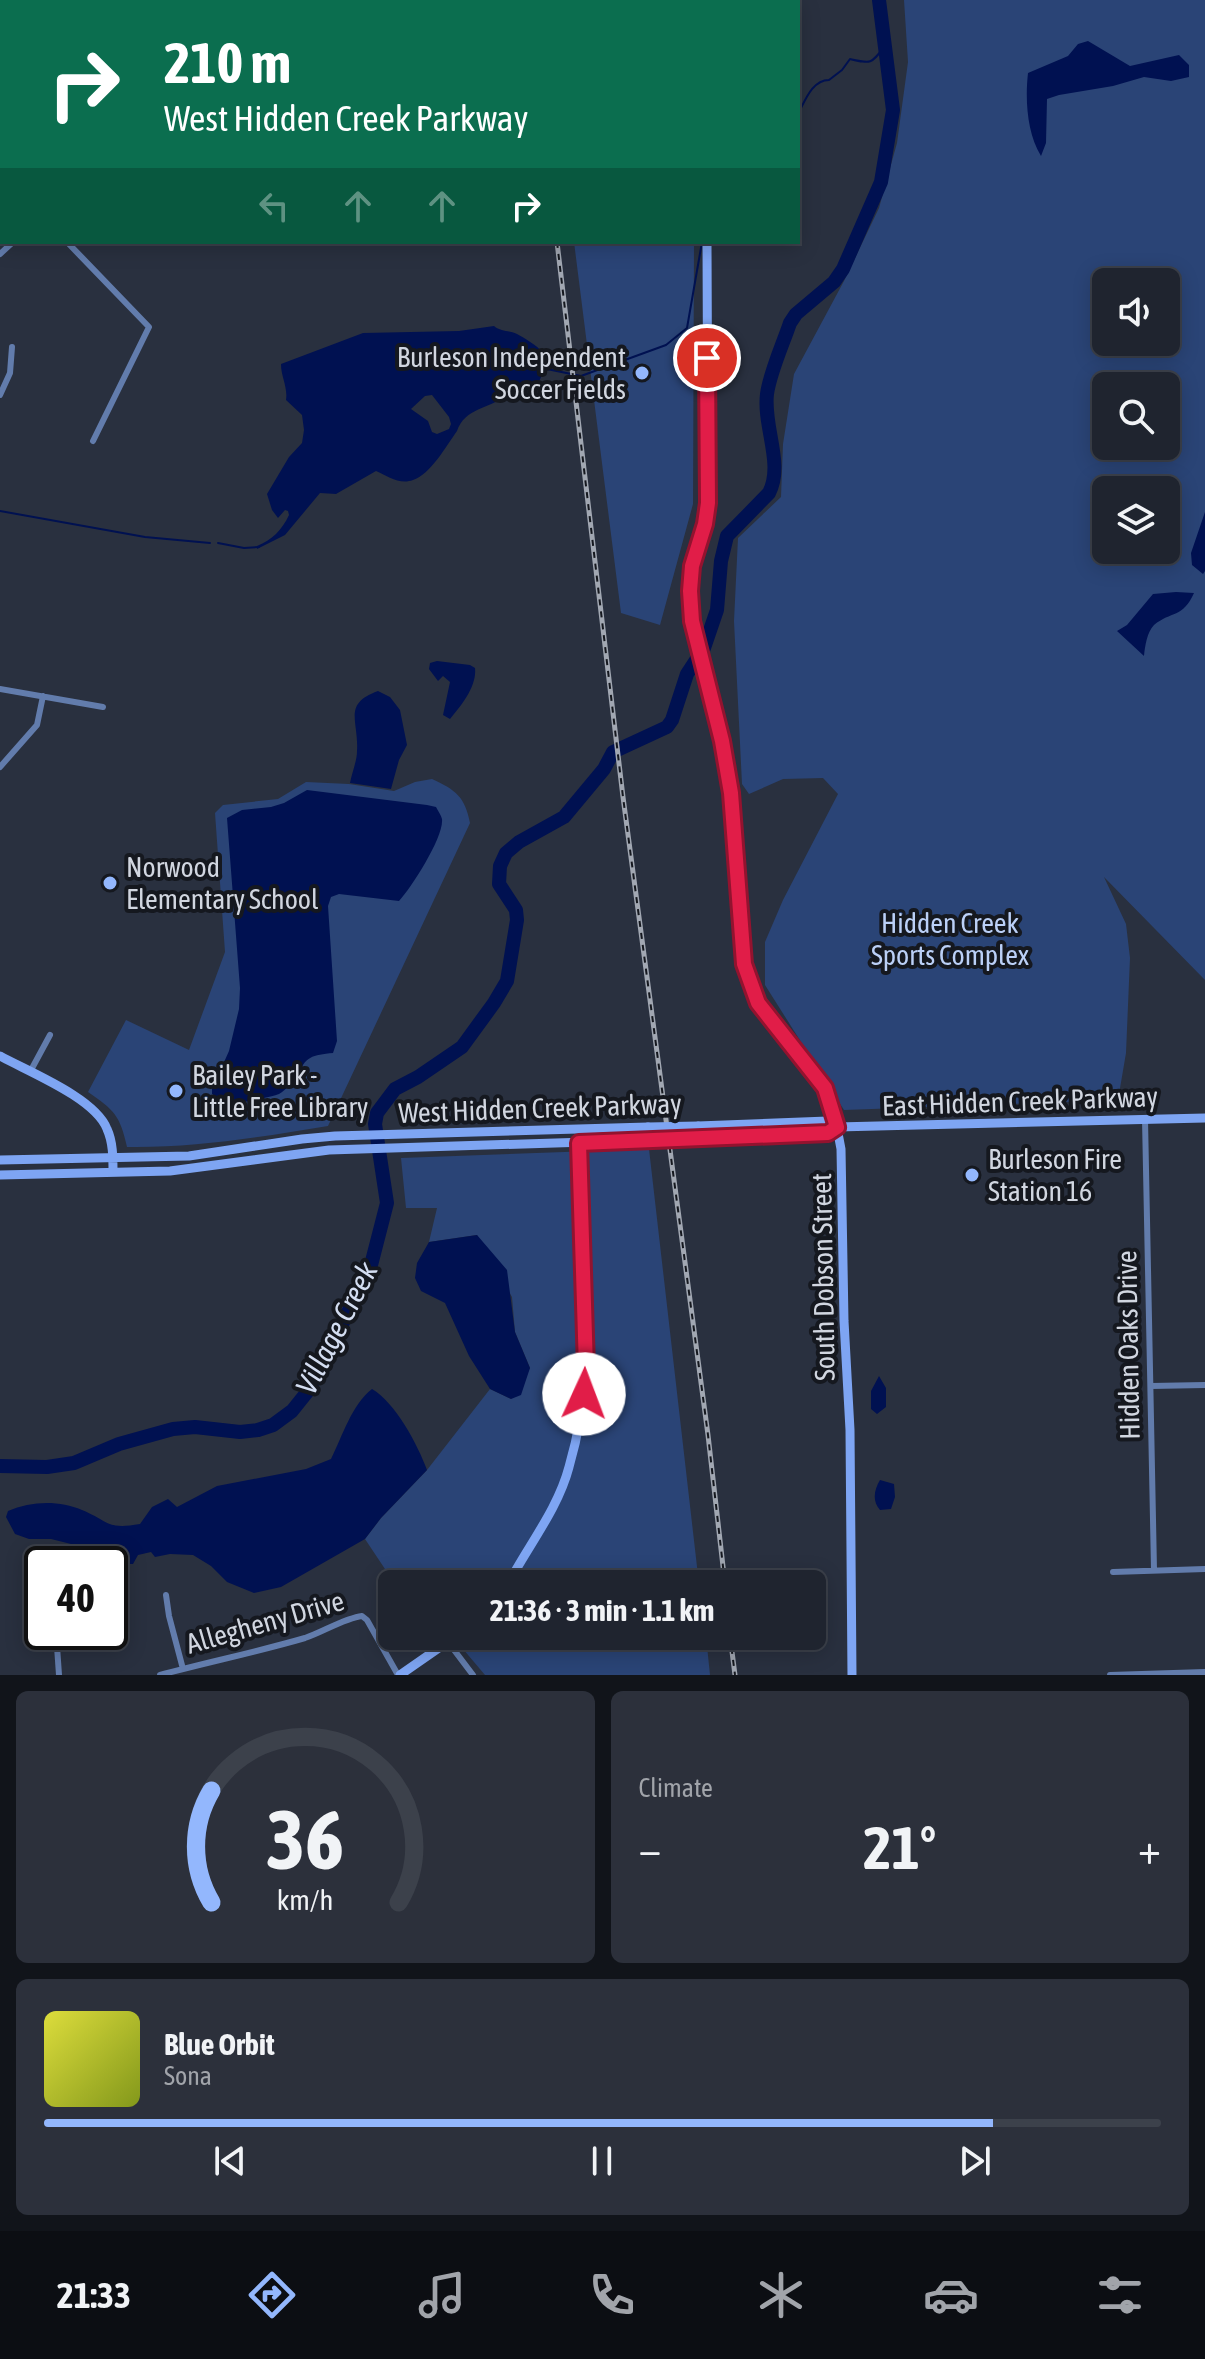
<!DOCTYPE html>
<html lang="en">
<head>
<meta charset="utf-8">
<style>
	:root { --surface:#1f242f; --page:#2c303b; --text:#f1f3f6; --muted:#a1a4aa; --line:#3c414b; --accent:#93b7fd }
	body { margin:0; font-family:"Asap Condensed",sans-serif; background:var(--page); color:var(--text); height:100vh; display:flex; flex-direction:column; font-size:30px; white-space:nowrap }
	* { box-sizing:border-box; margin:0 }
	p { font-size:26px; color:var(--muted) }
	.icon { flex:none; width:44px; height:44px; fill:none; stroke:currentColor; stroke-width:2; stroke-linecap:round; stroke-linejoin:round }
	.map { position:relative; height:1675px; overflow:hidden }
	.panel { display:flex; flex-direction:column; gap:16px; padding:16px; background:#11141a; flex:1 }
	.panel>* { flex:none }
	.hud { position:absolute; left:0px; top:0px; width:800px; height:244px; box-shadow:0 4px 20px #0003,0 0 0 2px var(--line); background:#0b6e4f; color:#fff; overflow:hidden }
	.tools { position:absolute; left:1092px; top:268px; display:grid; gap:16px }
	.tools a { display:grid; place-items:center; width:88px; height:88px; border-radius:12px; background:var(--surface); box-shadow:0 4px 20px #0003,0 0 0 2px var(--line); font-size:40px }
	.speed { position:absolute; left:24px; top:1546px; display:flex; gap:16px; font-size:40px; font-weight:700; text-align:center }
	.speed>* { display:grid; place-content:center; width:104px; height:104px; border-radius:50%; background:var(--surface); box-shadow:0 4px 20px #0003,0 0 0 2px var(--line); line-height:1 }
	.speed .limit { border:4px solid #111; border-radius:12px; background:#fff; color:#111 }
	.pin { position:absolute; display:grid; place-items:center; width:68px; height:68px; color:#fff; margin:-34px; border:4px solid #fff; border-radius:50%; box-shadow:0 2px 8px #0007 }
	.me { position:absolute; width:88px; margin:-44px; rotate:2deg; stroke-linejoin:round; filter:drop-shadow(0 0 6px #0008) }
	.turn { display:flex; align-items:center; gap:28px; height:168px; padding:0 32px; font-size:36px }
	.turn .icon { width:104px; height:104px; stroke-width:2.5 }
	.turn b { display:block; font-size:56px; line-height:68px }
	.lanes { display:flex; align-items:center; height:76px; padding:0 32px; background:#0003; justify-content:center; gap:40px; direction:ltr }
	.lanes .off { opacity:.35 }
	.big { font-size:60px; font-weight:700; line-height:1.1 }
	.panel .card { flex:1; display:flex; flex-direction:column; justify-content:center; gap:12px; min-width:0; padding:0 28px; border-radius:12px; background:var(--page) }
	.panel .dial { align-items:center; gap:0 }
	.dial svg { height:208px; overflow:visible; fill:none; stroke:var(--line); stroke-width:7; stroke-linecap:round; text-anchor:middle }
	.dial text { fill:var(--text); stroke:none }
	.song { display:flex; align-items:center; gap:24px }
	.cover { width:96px; height:96px; border-radius:12px; background:linear-gradient(135deg,hsl(60 70% 55%),hsl(70 70% 35%)) }
	.played { height:8px; border-radius:4px; background:linear-gradient(90deg,var(--accent) 85%,var(--line) 85%) }
	.keys { display:flex; justify-content:space-around; direction:ltr }
	.heat { display:flex; justify-content:space-between; align-items:center; font-size:44px; direction:ltr }
	.panel .tiles { flex:1; display:grid; gap:16px; grid-template-columns:1fr 1fr }
	.card:last-child { grid-column:span 2 }
	.trip { position:absolute; left:378px; top:1570px; width:448px; height:80px; border-radius:12px; background:var(--surface); box-shadow:0 4px 20px #0003,0 0 0 2px var(--line); font-weight:700; line-height:80px; text-align:center }
	.menu { display:flex; height:128px; justify-content:space-around; align-items:center; background:#0c0e13; color:var(--muted) }
	.menu .icon { width:56px; height:56px }
	.menu .selected { color:var(--accent) }
	.menu b { font-size:36px; color:var(--text) }
	.map>svg:first-child { display:block }
	.green { fill:#2a4476; fill-rule:evenodd }
	.water { fill:#001151; fill-rule:evenodd }
	.lines { fill:none; stroke-linecap:round; stroke-linejoin:round }
	.stream { stroke:#001151; stroke-width:2 }
	.river { stroke:#001151; stroke-width:14 }
	.street { stroke:#627cac; stroke-width:6 }
	.secondary { stroke:#7ea5f3; stroke-width:9 }
	.rail-casing { stroke:#a1a7b2; stroke-width:5 }
	.rail { stroke:#15181f; stroke-width:2; stroke-dasharray:6; stroke-linecap:butt }
	.secondary-bridge { stroke:#7ea5f3; stroke-width:9 }
	.route-casing { stroke:#92132f; stroke-width:20 }
	.route { stroke:#e11d48; stroke-width:14 }
	.poi-dot { fill:#93b7fd; stroke:#15181f; stroke-width:3 }
	.labels { text-anchor:middle; dominant-baseline:central; stroke-width:8; stroke-linejoin:round; paint-order:stroke }
	.poi-label { font-size:28px; fill:#d1d6e0; stroke:#15181f; text-anchor:start }
	.park-label { font-size:28px; fill:#bbd0f7; stroke:#15181f }
	.street-label { font-size:28px; fill:#d1d6e0; stroke:#15181f }
	.water-label { font-size:30px; font-style:italic; fill:#d3ddf1; stroke:#15181f }
</style>
</head>
<body>
<div class="map">
<svg width="1205" height="1675" viewBox="0 0 1205 1675">
	<rect width="100%" height="100%" fill="#29303f"/>
	<path class="green" d="M 904,0 L 1205,0 L 1205,980 L 1104,877 L 1126,924 L 1130,958 L 1126,1053 L 1118,1100 L 844,1110 L 765,985 L 765,942 L 783,900 L 838,794 L 823,778 L 783,779 L 749,794 L 742,784 L 734,621 L 738,538 L 781,497 L 783,444 L 794,374 L 844,281 L 879,208 L 897,143 L 908,62 ZM 1106,282 L 1166,282 L 1166,342 L 1106,342 ZM 1106,386 L 1166,386 L 1166,446 L 1106,446 ZM 1106,490 L 1166,490 L 1166,550 L 1106,550 Z
		M 574,242 L 694,242 L 693,504 L 660,625 L 621,613 Z
		M 432,779 C 456,790 465,797 470,823 L 328,1126 C 261,1137 195,1148 127,1147 C 120,1115 114,1110 88,1092 L 126,1020 L 189,1050 L 225,952 L 215,813 L 223,805 L 278,799 L 306,782 L 349,784 L 394,791 L 415,782 Z
		M 649,1149 L 699,1584 L 395,1584 L 365,1539 L 381,1518 L 427,1470 L 490,1389 L 511,1399 L 530,1368 L 515,1332 L 512,1297 L 477,1235 L 429,1242 L 437,1208 L 406,1208 L 401,1158 Z
		M 438,1636 L 706,1636 L 710,1675 L 485,1675 L 463,1649 Z"/>
	<path class="water" d="M 1088,41 L 1130,66 L 1179,55 L 1189,65 L 1189,77 L 1171,81 L 1144,77 L 1113,86 L 1059,95 L 1047,99 L 1046,143 L 1041,156 C 1027,133 1025,100 1028,73 L 1068,56 L 1078,44 Z
		M 494,326 C 501,332 509,330 517,334 C 523,337 538,346 542,352 C 547,361 542,382 534,387 C 528,390 522,389 516,390 C 507,392 513,391 506,396 C 488,409 465,408 457,431 C 447,445 430,475 413,480 C 400,485 387,476 376,471 L 336,494 L 320,493 L 285,535 L 257,549 L 257,546 C 272,540 282,530 289,515 L 288,511 L 285,510 L 278,518 L 272,510 L 267,494 L 289,457 L 302,443 L 304,430 L 302,415 L 286,400 C 288,387 281,377 281,364 L 363,333 L 459,331 ZM 432,395 L 449,417 L 451,424 L 449,429 L 437,434 L 432,432 L 428,421 L 411,409 L 425,396 Z
		M 1205,512 L 1205,571 L 1203,574 L 1192,565 L 1191,553 Z
		M 1176,592 L 1194,593 C 1183,618 1171,611 1154,625 C 1147,632 1145,646 1144,656 L 1117,631 L 1127,625 L 1153,594 Z
		M 437,661 L 470,665 L 475,668 C 477,686 462,705 450,719 L 443,715 L 450,682 L 443,676 L 438,681 L 429,669 L 430,663 Z
		M 378,691 L 390,697 L 400,710 L 407,745 L 399,760 L 391,789 L 350,783 C 352,772 357,761 357,751 C 359,721 342,704 378,691 Z
		M 307,790 L 427,805 L 436,807 C 438,811 441,815 442,819 C 444,837 411,888 399,901 L 339,894 L 331,897 L 328,906 L 337,1041 L 333,1053 C 313,1055 304,1056 298,1077 C 290,1082 287,1090 279,1094 C 272,1097 229,1106 222,1103 C 221,1102 213,1094 212,1094 L 212,1089 L 229,1051 L 239,1009 L 240,988 L 227,818 L 242,810 L 271,807 L 284,803 Z
		M 477,1235 L 507,1270 L 515,1332 L 530,1368 L 521,1395 L 511,1399 L 490,1389 L 469,1356 L 445,1303 L 421,1291 L 415,1278 L 417,1263 L 429,1242 Z
		M 879,1376 L 886,1388 L 886,1407 L 877,1414 L 871,1409 L 871,1391 Z
		M 372,1389 C 395,1402 418,1445 427,1470 L 381,1518 L 365,1539 L 281,1587 L 254,1593 L 227,1582 L 211,1566 L 193,1555 L 170,1554 L 155,1557 L 151,1552 L 138,1555 L 133,1564 L 100,1563 L 79,1546 L 51,1539 L 29,1539 L 15,1534 L 6,1517 L 8,1511 C 31,1501 59,1500 82,1510 C 109,1521 106,1530 140,1524 L 152,1507 L 168,1499 L 177,1507 L 217,1486 L 306,1469 L 331,1459 C 342,1437 352,1404 372,1389 Z
		M 880,1480 L 894,1484 L 895,1497 L 891,1509 L 880,1510 C 872,1501 874,1490 880,1480 Z"/>
	<g class="lines">
		<path class="stream" d="M 798,114 C 805,101 812,80 829,80 L 842,70 L 850,59 C 872,64 871,64 885,46
			M 542,368 L 581,376 L 666,345 L 687,328 L 702,242
			M 0,511 L 145,537 L 210,543
			M 218,543 L 244,548 L 259,547"/>
		<path class="river" d="M 0,1466 L 47,1467 L 74,1463 L 119,1444 L 173,1429 L 195,1427 L 240,1432 L 258,1430 L 273,1425 L 292,1411 L 308,1391 L 370,1269 L 387,1203 L 375,1124 L 377,1113 L 395,1089 L 418,1077 L 462,1047 L 494,1003 L 507,981 L 517,920 L 516,910 L 499,884 L 500,866 L 506,853 L 519,842 L 564,817 L 604,769 L 613,752 L 667,727 L 672,720 L 687,674 L 704,648 L 717,610 L 721,561 L 727,536 L 769,493 C 784,464 763,427 767,394 C 770,372 783,344 790,323 L 796,314 L 834,282 L 843,269 L 881,182 L 893,110 L 879,0"/>
		<path class="street" d="M 91,2 L 94,0
			M 0,97 L 2,94
			M 0,240 L 2,242
			M 67,242 L 149,327 L 93,441
			M 0,254 L 13,242
			M 0,395 L 10,373 L 12,347
			M 0,689 L 103,707
			M 0,767 L 37,725 L 43,696
			M 30,1072 L 50,1035
			M 1145,1119 L 1154,1570
			M 1151,1386 L 1205,1385
			M 1113,1572 L 1205,1569
			M 166,1595 L 169,1616 L 183,1669
			M 56,1632 L 59,1675
			M 448,1642 L 473,1675
			M 160,1675 C 208,1662 257,1652 305,1638 C 323,1632 345,1618 362,1616 L 367,1620 L 398,1675
			M 1110,1675 L 1205,1672"/>
		<path class="secondary" d="M 703,0 L 703,2
			M 707,242 L 708,503 L 705,524 L 692,566 L 690,591 L 692,621 L 722,741 L 731,793 L 744,964 L 758,1003 L 825,1088 L 834,1112 L 841,1149 L 844,1321 L 850,1430 L 852,1675
			M 0,1056 C 29,1072 95,1098 107,1129 C 113,1142 113,1157 113,1172
			M 698,1126 L 828,1121 L 837,1127
			M 696,1139 L 828,1133 L 837,1127 L 1205,1118
			M 0,1160 L 189,1156 L 302,1139 L 335,1136 L 648,1127
			M 0,1175 L 170,1171 L 329,1150 L 650,1140
			M 508,1584 C 528,1546 558,1509 569,1467 C 578,1436 584,1401 586,1368 L 579,1141
			M 400,1675 L 456,1636"/>
		<g class="rail-casing">
			<path id="rail" d="M 527,0 L 527,2
				M 557,242 L 623,797 L 708,1435 L 725,1584
				M 730,1636 L 735,1675"/>
		</g>
		<use href="#rail" class="rail"/>
		<path class="secondary-bridge" d="M 648,1127 L 698,1126
			M 650,1140 L 696,1139"/>
	</g>
	<g class="lines">
		<g class="route-casing">
			<path id="route" d="M 584,1394 L 586,1368 L 579,1143 L 828,1133 L 837,1127 L 825,1088 L 758,1003 L 744,964 L 731,793 L 722,741 L 692,621 L 690,591 L 692,566 L 705,524 L 708,503 L 707,358"/>
		</g>
		<use href="#route" class="route"/>
	</g>
	<g class="poi-dot">
		<circle cx="642" cy="373" r="8"/>
		<circle cx="110" cy="883" r="8"/>
		<circle cx="176" cy="1091" r="8"/>
		<circle cx="972" cy="1175" r="8"/>
	</g>
	<g class="labels">
		<g class="poi-label">
			<text x="626" y="357" text-anchor="end">Burleson Independent<tspan x="626" dy="32">Soccer Fields</tspan></text>
			<text x="126" y="867">Norwood<tspan x="126" dy="32">Elementary School</tspan></text>
			<text x="192" y="1075">Bailey Park -<tspan x="192" dy="32">Little Free Library</tspan></text>
			<text x="988" y="1159">Burleson Fire<tspan x="988" dy="32">Station 16</tspan></text>
		</g>
		<g class="park-label">
			<text x="950" y="923">Hidden Creek<tspan x="950" dy="32">Sports Complex</tspan></text>
		</g>
		<g class="street-label">
			<text transform="translate(1020 1101) rotate(-2)">East Hidden Creek Parkway</text>
			<text transform="translate(540 1108) rotate(-2)">West Hidden Creek Parkway</text>
			<text transform="translate(823 1277) rotate(-91)">South Dobson Street</text>
			<text transform="translate(1128 1345) rotate(-91)">Hidden Oaks Drive</text>
			<text transform="translate(265 1622) rotate(-16)">Allegheny Drive</text>
		</g>
		<g class="water-label">
			<text transform="translate(336 1328) rotate(-63)">Village Creek</text>
		</g>
	</g>
</svg>
<div class="tools">
<a><svg class="icon" aria-label="sound" viewBox="0 0 24 24"><path d="M4 9h4l5-4v14l-5-4H4zM17 9q2 3 0 6"/></svg></a>
<a><svg class="icon" aria-label="search" viewBox="0 0 24 24"><circle cx="10" cy="10" r="6"/><path d="M15 15l6 6"/></svg></a>
<a><svg class="icon" aria-label="layers" viewBox="0 0 24 24"><path d="M12 4l9 5-9 5-9-5zM3 14l9 5 9-5"/></svg></a>
</div>
<div class="speed"><div class="limit">40</div></div>
<div class="pin" style="left:707px;top:358px;background:#d93025"><svg class="icon" aria-label="arrive" viewBox="0 0 24 24"><path d="M6 21V4h12l-3 4 3 4H6"/></svg></div>
<svg class="me" style="left:584px;top:1394px" viewBox="-20 -20 40 40"><circle r="19" fill="#fff"/><path d="M0-13L10 11 0 6-10 11z" fill="#e11d48"/></svg>
<div class="trip">21:36 · 3 min · 1.1 km</div>
<div class="hud">
<div class="turn"><svg class="icon" aria-label="right" viewBox="0 0 24 24"><path d="M7 20v-9h11M14 6l5 5-5 5"/></svg><div><b>210 m</b>West Hidden Creek Parkway</div></div>
<div class="lanes"><svg class="icon off" aria-label="left" viewBox="0 0 24 24"><path d="M17 20v-9H6M10 6l-5 5 5 5"/></svg><svg class="icon off" aria-label="ahead" viewBox="0 0 24 24"><path d="M12 20V5M6 11l6-6 6 6"/></svg><svg class="icon off" aria-label="ahead" viewBox="0 0 24 24"><path d="M12 20V5M6 11l6-6 6 6"/></svg><svg class="icon" aria-label="right" viewBox="0 0 24 24"><path d="M7 20v-9h11M14 6l5 5-5 5"/></svg></div>
</div>
</div>
<section class="panel">
<div class="tiles">
<div class="card dial"><svg viewBox="0 0 100 80">
<path d="M14 69A42 42 0 1 1 86 69"/>
<path d="M14 69A42 42 0 0 1 14 26" stroke="#93b7fd"/>
<text x="50" y="56" font-size="32" font-weight="700">36</text>
<text x="50" y="72" font-size="11">km/h</text>
</svg></div>
<div class="card"><p>Climate</p>
<div class="heat"><a>−</a><b class="big">21°</b><a>+</a></div>
</div>
<div class="card">
<div class="song"><i class="cover"></i><div><b>Blue Orbit</b><p>Sona</p></div></div>
<div class="played"></div>
<div class="keys"><svg class="icon" aria-label="previous" viewBox="0 0 24 24"><path d="M18 5L8 12l10 7zM5 5v14"/></svg><svg class="icon" aria-label="pause" viewBox="0 0 24 24"><path d="M8 5v14M16 5v14"/></svg><svg class="icon" aria-label="next" viewBox="0 0 24 24"><path d="M6 5l10 7-10 7zM19 5v14"/></svg></div>
</div>
</div>
</section>
<nav class="menu">
<b>21:33</b>
<svg class="icon selected" aria-label="directions" viewBox="0 0 24 24"><path d="M12 3l9 9-9 9-9-9zM9 14v-3h6M13 9l2 2-2 2"/></svg>
<svg class="icon" aria-label="music" viewBox="0 0 24 24"><path d="M9 18V5l10-2v13"/><circle cx="6" cy="18" r="3"/><circle cx="16" cy="16" r="3"/></svg>
<svg class="icon" aria-label="phone" viewBox="0 0 24 24"><path d="M5 4h4l2 5-3 2q2 4 5 5l2-3 5 2v4C11 20 4 13 5 4z"/></svg>
<svg class="icon" aria-label="climate" viewBox="0 0 24 24"><path d="M12 3v18M4 7l16 10M4 17L20 7"/></svg>
<svg class="icon" aria-label="car" viewBox="0 0 24 24"><path d="M5 17H2v-5l4-1 3-4h7l3 4 3 1v5h-3M9 17h6M6 11h13"/><circle cx="7" cy="17" r="2"/><circle cx="17" cy="17" r="2"/></svg>
<svg class="icon" aria-label="filters" viewBox="0 0 24 24"><path d="M4 7h16M4 17h16"/><circle cx="9" cy="7" r="2"/><circle cx="15" cy="17" r="2"/></svg>
</nav>
</body>
</html>
